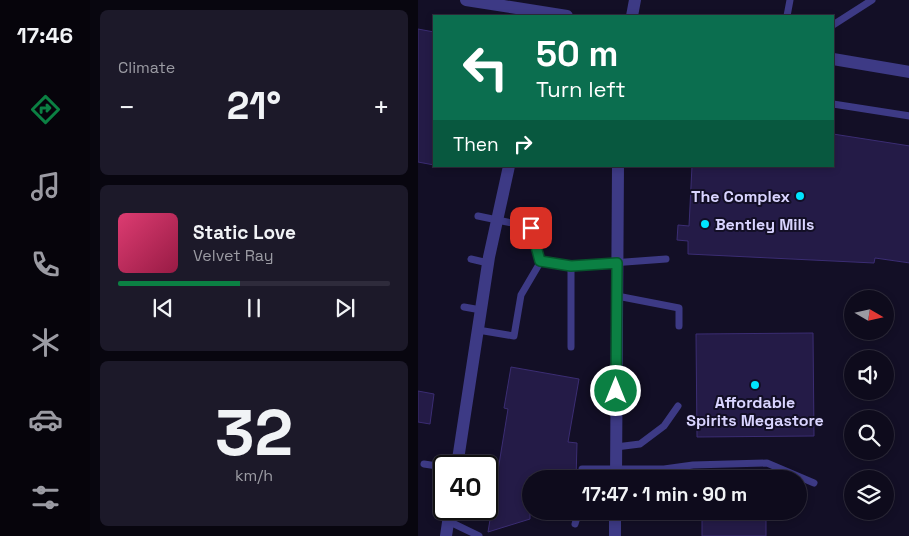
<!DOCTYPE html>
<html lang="en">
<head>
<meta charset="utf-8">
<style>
	:root { --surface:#0e0b1c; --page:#1c1929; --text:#f1f3f6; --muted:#9b9ba3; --line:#2e2b3b; --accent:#0b8043 }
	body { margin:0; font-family:"Space Grotesk",sans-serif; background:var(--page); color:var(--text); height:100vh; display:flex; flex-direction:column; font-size:19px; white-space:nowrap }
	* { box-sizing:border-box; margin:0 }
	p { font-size:16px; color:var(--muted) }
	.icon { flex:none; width:28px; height:28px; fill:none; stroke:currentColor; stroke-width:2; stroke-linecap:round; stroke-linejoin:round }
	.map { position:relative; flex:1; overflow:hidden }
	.side { display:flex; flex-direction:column; gap:10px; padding:10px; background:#08060f; width:328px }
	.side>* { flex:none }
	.top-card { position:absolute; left:15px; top:15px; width:401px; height:152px; border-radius:0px; box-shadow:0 2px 8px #0003,0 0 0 1px var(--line); background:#0b6e4f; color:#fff; overflow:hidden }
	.needle { width:32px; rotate:99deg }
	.fabs { position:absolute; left:426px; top:290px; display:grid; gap:10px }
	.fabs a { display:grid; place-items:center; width:50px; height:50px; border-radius:50%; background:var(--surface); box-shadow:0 2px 8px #0003,0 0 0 1px var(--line); font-size:25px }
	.speed { position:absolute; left:15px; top:455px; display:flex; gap:10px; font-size:25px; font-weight:700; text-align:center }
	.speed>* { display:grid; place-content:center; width:65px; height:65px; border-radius:50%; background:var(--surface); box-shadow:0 2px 8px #0003,0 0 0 1px var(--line); line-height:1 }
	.speed .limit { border:2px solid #111; border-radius:8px; background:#fff; color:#111 }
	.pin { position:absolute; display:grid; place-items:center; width:42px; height:42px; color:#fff; margin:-21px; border-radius:10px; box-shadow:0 2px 8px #0006 }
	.me { position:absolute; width:55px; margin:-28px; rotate:0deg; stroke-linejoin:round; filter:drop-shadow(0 0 4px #0008) }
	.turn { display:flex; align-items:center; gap:18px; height:105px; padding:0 20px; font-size:22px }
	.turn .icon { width:65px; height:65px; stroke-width:2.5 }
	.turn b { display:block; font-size:35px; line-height:42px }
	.then { display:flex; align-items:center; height:48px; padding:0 20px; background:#0003; gap:10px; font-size:19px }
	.big { font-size:38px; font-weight:700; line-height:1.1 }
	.side .tile { flex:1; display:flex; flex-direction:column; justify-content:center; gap:8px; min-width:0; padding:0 18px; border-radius:8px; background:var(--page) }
	.side .dial { align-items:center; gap:0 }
	.dial b { font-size:65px; line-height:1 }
	.song { display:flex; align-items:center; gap:15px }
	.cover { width:60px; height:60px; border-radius:8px; background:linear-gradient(135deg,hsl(340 70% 55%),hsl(340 70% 35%)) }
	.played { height:5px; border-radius:2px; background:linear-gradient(90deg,var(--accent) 45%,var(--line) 45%) }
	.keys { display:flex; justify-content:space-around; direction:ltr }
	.heat { display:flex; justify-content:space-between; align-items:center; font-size:28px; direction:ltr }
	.trip { position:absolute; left:104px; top:470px; width:285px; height:50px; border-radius:25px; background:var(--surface); box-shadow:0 2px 8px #0003,0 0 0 1px var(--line); font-weight:700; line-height:50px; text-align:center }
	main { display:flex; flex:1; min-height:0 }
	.tabs { display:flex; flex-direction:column; width:90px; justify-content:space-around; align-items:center; background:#06040b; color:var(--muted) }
	.tabs .icon { width:35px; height:35px }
	.tabs .active { color:var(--accent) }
	.tabs b { font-size:22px; color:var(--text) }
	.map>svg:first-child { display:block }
	.building { fill:#241b47; stroke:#3b2d73 }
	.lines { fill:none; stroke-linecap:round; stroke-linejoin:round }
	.service { stroke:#3d3a85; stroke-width:7 }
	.minor { stroke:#3d3a85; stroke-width:12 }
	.tertiary { stroke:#3d3a85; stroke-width:12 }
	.route-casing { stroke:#07532c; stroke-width:12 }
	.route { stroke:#0b8043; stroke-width:9 }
	.poi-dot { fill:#00e5ff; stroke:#130f26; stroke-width:2 }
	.labels { text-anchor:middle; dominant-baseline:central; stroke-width:4; stroke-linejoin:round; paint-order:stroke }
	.poi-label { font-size:16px; font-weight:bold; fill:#d9d4ff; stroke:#130f26; text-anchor:end }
</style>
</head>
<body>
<main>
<nav class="tabs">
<b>17:46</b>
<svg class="icon active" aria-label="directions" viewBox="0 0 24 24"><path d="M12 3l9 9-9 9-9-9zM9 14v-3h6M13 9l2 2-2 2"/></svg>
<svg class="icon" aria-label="music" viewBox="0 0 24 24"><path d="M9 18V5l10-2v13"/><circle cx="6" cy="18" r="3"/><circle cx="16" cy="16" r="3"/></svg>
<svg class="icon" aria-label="phone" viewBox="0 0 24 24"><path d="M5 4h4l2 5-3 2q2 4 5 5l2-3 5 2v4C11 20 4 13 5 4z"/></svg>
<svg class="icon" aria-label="climate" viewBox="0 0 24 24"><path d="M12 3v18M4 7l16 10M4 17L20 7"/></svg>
<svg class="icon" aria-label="car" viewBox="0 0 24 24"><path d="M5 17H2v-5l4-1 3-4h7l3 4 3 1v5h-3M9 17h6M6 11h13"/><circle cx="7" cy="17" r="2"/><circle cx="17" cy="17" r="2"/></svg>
<svg class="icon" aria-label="filters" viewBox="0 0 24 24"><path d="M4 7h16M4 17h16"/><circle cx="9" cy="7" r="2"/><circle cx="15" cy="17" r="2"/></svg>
</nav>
<section class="side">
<div class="tile"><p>Climate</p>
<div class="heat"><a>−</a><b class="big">21°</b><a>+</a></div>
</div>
<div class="tile">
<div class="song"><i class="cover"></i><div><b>Static Love</b><p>Velvet Ray</p></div></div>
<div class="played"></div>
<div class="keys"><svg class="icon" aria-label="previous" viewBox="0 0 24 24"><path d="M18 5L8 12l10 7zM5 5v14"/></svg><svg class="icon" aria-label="pause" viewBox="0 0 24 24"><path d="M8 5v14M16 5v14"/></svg><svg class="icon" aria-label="next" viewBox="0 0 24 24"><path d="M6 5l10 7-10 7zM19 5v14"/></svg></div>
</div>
<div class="tile dial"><b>32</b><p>km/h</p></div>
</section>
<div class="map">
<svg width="492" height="536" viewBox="0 0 492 536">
	<rect width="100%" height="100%" fill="#130f26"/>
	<path class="building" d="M 0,29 L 16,32 L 16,165 L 0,162 Z
		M 415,134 L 492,146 L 492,263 L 457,258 L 456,263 L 270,254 L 270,241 L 259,240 L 260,225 L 271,226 L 274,166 L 415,166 Z
		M 395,333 L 396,436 L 279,437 L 278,334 Z
		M 93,367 L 161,379 L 150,442 L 159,443 L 158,479 L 112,479 L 112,519 L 70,532 L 90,409 L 86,408 Z
		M 0,391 L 16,394 L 12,424 L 0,422 Z
		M 284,511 L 348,511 L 348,536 L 284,536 Z"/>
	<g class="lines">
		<path class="service" d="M 369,16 L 372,0
			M 415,25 L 454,0
			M 415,104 L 492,116
			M 60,216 L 113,227 L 123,261 L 153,266 L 248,259
			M 53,259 L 70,263
			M 153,266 L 153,347
			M 199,296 L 261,308 L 261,326
			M 46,307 L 63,310
			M 60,330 L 96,336 L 103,295 L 123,261
			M 198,447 L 222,444 L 246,426 L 260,406
			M 6,464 L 26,467
			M 164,479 L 164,469 L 246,469 L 275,465 L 349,463 L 396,483
			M 30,521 L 61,536
			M 157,524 L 161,511"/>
		<path class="minor" d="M 48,0 L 149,16
			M 415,59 L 492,72
			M 39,466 L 71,257 L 91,166
			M 28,536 L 32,509"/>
		<path class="tertiary" d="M 214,16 L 217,0
			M 198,479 L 200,166
			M 197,536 L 197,511"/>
	</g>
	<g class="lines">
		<g class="route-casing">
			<path id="route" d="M 113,228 L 122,261 L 153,266 L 199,263 L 198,391"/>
		</g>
		<use href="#route" class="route"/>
	</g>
	<g class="poi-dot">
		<circle cx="382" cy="196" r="5"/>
		<circle cx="287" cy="224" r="5"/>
		<circle cx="337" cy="385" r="5"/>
	</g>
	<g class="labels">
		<g class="poi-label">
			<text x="372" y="196">The Complex</text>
			<text x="297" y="224" text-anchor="start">Bentley Mills</text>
			<text x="337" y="402" text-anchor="middle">Affordable<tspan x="337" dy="18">Spirits Megastore</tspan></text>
		</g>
	</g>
</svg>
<div class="fabs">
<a><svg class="needle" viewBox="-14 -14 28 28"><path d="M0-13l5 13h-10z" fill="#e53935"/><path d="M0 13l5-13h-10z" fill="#9b9ba3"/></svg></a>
<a><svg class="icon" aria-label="sound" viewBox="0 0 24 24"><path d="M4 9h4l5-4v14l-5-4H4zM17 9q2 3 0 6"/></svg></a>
<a><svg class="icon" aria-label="search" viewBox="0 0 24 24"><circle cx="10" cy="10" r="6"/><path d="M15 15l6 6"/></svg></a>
<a><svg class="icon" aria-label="layers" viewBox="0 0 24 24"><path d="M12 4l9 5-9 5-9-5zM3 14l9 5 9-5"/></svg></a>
</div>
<div class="speed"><div class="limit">40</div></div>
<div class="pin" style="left:113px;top:228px;background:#d93025"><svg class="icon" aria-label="arrive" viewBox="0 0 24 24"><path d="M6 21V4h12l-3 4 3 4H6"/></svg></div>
<svg class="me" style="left:198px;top:391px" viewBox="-20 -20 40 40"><circle r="17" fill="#0b8043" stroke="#fff" stroke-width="3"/><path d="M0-11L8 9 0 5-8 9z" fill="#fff"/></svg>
<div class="trip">17:47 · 1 min · 90 m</div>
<div class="top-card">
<div class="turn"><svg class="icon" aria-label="left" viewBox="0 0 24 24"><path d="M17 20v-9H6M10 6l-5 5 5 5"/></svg><div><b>50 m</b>Turn left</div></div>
<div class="then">Then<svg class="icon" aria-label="right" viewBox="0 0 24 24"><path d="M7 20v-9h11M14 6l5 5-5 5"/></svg></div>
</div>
</div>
</main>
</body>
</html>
